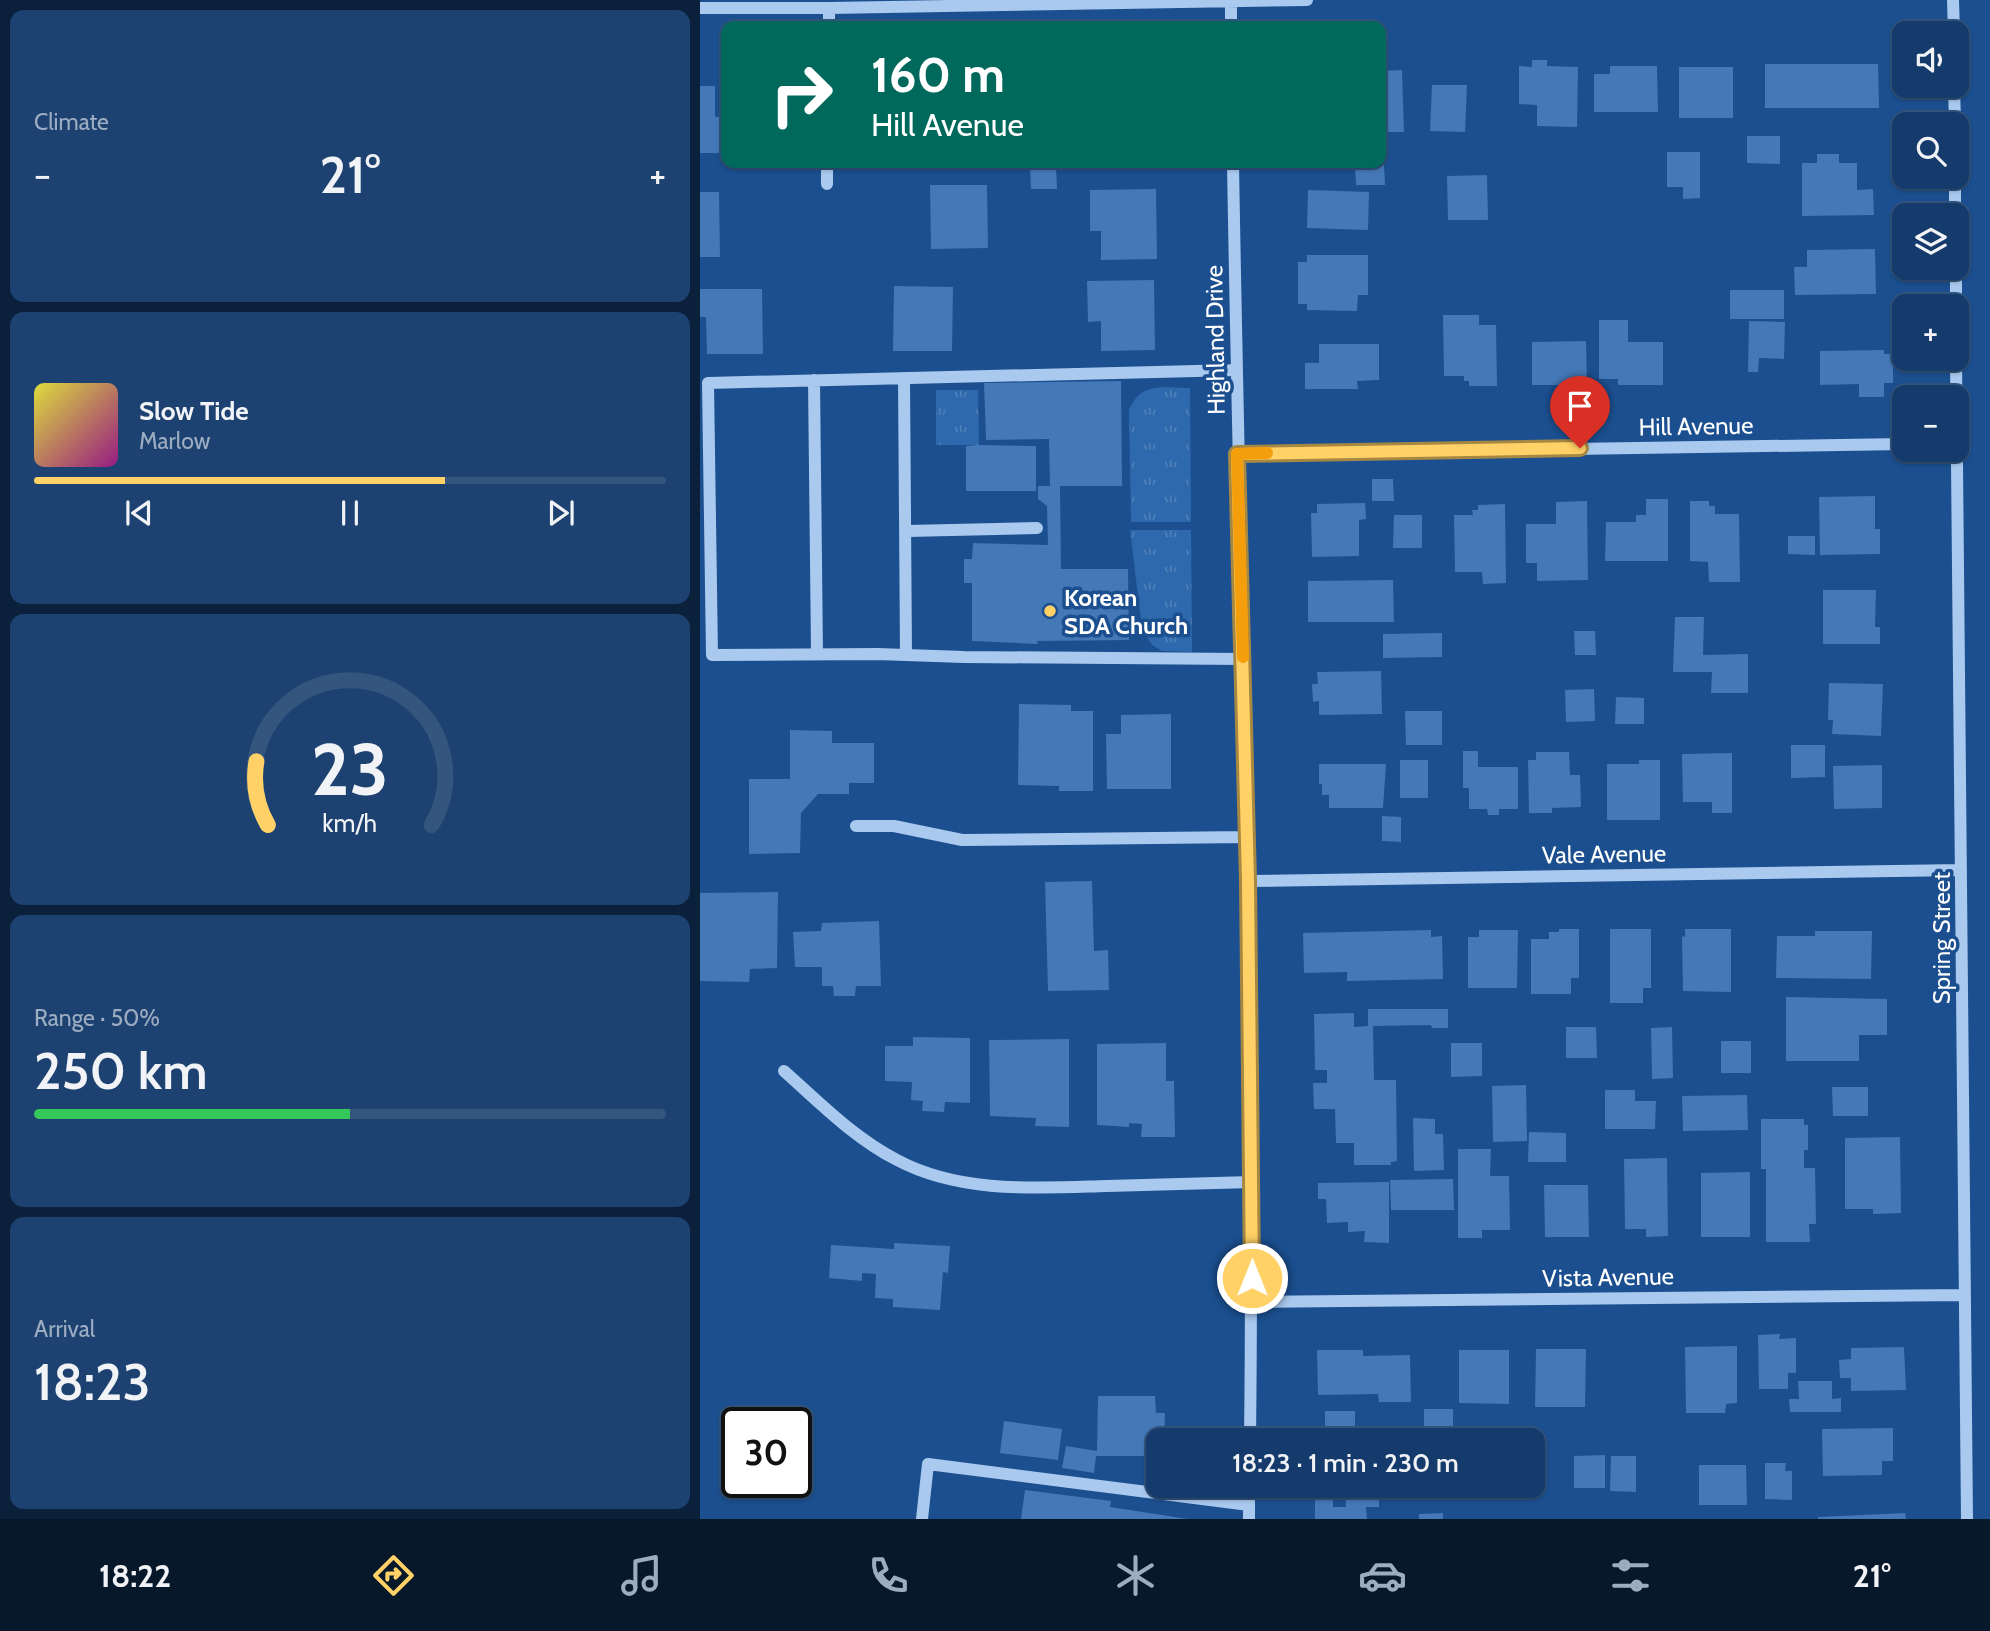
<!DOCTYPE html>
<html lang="en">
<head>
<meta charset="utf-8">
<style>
	:root { --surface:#143b6b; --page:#1d4271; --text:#f1f3f6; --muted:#9dadc1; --line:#33557e; --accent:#ffd166 }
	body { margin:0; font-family:Cabin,sans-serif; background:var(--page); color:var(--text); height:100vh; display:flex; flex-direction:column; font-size:26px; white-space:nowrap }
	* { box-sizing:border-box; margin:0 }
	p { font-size:23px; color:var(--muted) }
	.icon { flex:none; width:38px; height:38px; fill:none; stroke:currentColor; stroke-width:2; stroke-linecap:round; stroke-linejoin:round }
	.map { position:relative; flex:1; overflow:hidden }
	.sheet { display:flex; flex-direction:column; gap:10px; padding:10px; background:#0b203b; width:700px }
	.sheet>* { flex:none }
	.banner { position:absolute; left:21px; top:21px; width:665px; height:147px; border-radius:14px; box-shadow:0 2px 5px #0004,0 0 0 2px var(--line); background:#00695c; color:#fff; overflow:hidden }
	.fabs { position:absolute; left:1192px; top:21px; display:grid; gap:14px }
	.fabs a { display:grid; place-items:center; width:77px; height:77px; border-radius:14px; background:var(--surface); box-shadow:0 2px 5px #0004,0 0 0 2px var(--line); font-size:35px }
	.speed { position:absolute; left:21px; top:1407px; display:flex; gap:14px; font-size:35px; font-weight:700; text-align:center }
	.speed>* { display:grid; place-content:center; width:91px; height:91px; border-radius:50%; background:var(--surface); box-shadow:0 2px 5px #0004,0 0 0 2px var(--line); line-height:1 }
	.speed .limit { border:4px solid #111; border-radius:10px; background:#fff; color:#111 }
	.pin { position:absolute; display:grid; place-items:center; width:60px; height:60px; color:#fff; margin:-72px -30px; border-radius:50% 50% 50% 0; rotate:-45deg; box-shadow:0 0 7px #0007 }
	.pin .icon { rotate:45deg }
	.me { position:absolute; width:77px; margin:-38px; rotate:0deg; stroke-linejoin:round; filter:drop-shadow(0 0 5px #0008) }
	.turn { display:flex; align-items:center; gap:24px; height:147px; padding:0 35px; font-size:32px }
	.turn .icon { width:91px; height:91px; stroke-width:2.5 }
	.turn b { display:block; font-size:49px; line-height:60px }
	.big { font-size:52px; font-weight:600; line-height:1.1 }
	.sheet .widget { flex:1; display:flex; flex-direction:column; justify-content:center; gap:10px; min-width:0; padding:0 24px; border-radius:14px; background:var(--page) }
	.sheet .dial { align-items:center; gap:0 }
	.dial svg { height:182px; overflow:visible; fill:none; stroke:var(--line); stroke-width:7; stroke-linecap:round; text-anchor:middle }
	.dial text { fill:var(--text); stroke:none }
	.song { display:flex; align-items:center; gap:21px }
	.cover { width:84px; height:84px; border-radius:10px; background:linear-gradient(135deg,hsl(60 70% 55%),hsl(310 70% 35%)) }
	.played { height:7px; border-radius:4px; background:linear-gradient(90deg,var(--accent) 65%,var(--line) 65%) }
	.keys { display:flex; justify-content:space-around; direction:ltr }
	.heat { display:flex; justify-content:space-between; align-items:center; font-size:38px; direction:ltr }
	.charge { height:10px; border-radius:5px; background:linear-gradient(90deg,#34c759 50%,var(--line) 0) }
	.trip { position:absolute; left:446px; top:1428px; width:399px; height:70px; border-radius:14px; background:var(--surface); box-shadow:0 2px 5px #0004,0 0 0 2px var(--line); font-weight:600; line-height:70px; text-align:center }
	.menu { display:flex; height:112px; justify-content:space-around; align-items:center; background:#08182b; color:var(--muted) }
	.menu .icon { width:49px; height:49px }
	.menu .current { color:var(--accent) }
	.menu b { font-size:32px; color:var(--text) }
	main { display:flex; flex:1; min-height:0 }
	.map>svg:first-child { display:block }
	.grass { fill:url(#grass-tufts) }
	.building { fill:#4478b7 }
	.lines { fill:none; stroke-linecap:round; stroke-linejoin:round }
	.minor { stroke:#a9c9ee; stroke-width:12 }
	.route-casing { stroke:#a68842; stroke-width:18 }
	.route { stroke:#ffd166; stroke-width:12 }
	.slow { stroke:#f59e0b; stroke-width:12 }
	.poi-dot { fill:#ffd166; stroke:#1b4f8f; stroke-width:2.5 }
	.labels { text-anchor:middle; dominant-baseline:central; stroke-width:7; stroke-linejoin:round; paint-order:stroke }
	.street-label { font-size:24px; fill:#fff; stroke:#1b4f8f }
	.poi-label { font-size:24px; font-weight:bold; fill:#fff; stroke:#1b4f8f; text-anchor:start }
</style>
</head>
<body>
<main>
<section class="sheet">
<div class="widget"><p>Climate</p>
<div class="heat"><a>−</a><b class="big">21°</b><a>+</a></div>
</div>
<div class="widget">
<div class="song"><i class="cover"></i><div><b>Slow Tide</b><p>Marlow</p></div></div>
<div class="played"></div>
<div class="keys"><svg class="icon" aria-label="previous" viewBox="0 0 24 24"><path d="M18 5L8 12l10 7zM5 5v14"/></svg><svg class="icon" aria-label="pause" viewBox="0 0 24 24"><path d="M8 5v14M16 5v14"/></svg><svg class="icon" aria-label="next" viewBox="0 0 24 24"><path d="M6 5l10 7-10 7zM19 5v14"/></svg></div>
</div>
<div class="widget dial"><svg viewBox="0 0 100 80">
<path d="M14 69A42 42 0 1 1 86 69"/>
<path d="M14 69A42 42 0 0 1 9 41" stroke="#ffd166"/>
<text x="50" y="56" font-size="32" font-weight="700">23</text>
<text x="50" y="72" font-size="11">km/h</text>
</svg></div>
<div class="widget"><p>Range · 50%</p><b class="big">250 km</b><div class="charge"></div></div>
<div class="widget"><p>Arrival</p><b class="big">18:23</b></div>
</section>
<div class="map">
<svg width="1290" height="1519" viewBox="0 0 1290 1519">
	<defs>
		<pattern id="grass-tufts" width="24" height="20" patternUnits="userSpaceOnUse" patternTransform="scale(1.75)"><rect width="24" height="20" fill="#2e69ad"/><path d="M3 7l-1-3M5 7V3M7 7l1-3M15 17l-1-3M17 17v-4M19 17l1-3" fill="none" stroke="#4d80b9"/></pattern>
	</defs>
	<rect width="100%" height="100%" fill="#1b4f8f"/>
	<path class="grass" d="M 490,388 L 491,522 L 431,522 L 429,410 C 441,381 463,388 490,388 Z
		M 236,390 L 278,390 L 279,445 L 236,445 Z
		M 430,530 L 491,530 L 492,652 L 462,651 L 452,645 L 442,629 Z"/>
	<path class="building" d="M 832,60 L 847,60 L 847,66 L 878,67 L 877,127 L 837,126 L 837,105 L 819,104 L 819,66 L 832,67 Z
		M 1065,64 L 1178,64 L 1179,108 L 1065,108 Z
		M 910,66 L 957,66 L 958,112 L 894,112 L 894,74 L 910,74 Z
		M 979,67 L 1033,67 L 1033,118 L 979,118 Z
		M 702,70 L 704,132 L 681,132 L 681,71 Z
		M 732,85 L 767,85 L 765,132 L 730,131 Z
		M 0,86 L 15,86 L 15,117 L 25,117 L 25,153 L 0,153 Z
		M 1047,136 L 1080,136 L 1080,164 L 1047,163 Z
		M 967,152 L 1000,152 L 1000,198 L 983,199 L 983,187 L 967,187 Z
		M 1117,154 L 1139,154 L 1139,163 L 1157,163 L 1157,190 L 1173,189 L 1174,215 L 1102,216 L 1102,163 L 1117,163 Z
		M 655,164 L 684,164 L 685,185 L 656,185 Z
		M 330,167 L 356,167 L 357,189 L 331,189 Z
		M 787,175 L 788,220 L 748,220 L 747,176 Z
		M 230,185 L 287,185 L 288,248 L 231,249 Z
		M 456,189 L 457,259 L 401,260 L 401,231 L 390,231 L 390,190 Z
		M 608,190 L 669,192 L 668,230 L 607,228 Z
		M 0,192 L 19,192 L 20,257 L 0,257 Z
		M 1175,249 L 1176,294 L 1095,295 L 1094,267 L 1107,267 L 1107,250 Z
		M 607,255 L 668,255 L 668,295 L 658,295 L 657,311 L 607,310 L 607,304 L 598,304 L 598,262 L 607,262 Z
		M 454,280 L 455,350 L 401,351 L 401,321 L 388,322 L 387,281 Z
		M 194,286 L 253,287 L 252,351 L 193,351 Z
		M 0,289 L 62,289 L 63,354 L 7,354 L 6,317 L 0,317 Z
		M 1030,290 L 1084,290 L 1084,319 L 1030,319 Z
		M 743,315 L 779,315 L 779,325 L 796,325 L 797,386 L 769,386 L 769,381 L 764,381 L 764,376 L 744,376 Z
		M 899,320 L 928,320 L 928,342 L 963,342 L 963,385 L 918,385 L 918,379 L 899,379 Z
		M 1049,321 L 1085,322 L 1084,359 L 1059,358 L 1058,372 L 1048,372 Z
		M 886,341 L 887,385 L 832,385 L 832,342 Z
		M 619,344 L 679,344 L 679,380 L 657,381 L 658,389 L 605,389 L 605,363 L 619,363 Z
		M 1184,350 L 1184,354 L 1193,354 L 1193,383 L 1184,383 L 1184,397 L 1159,397 L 1159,384 L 1120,385 L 1120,351 Z
		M 421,381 L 422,486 L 360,486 L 361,569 L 428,569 L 429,640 L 337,641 L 338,644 L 272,641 L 272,583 L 264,583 L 264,559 L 272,559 L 273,543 L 348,545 L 347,506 L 338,499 L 338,486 L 350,486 L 349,439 L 286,440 L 284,383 Z
		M 279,445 L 336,446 L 336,491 L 266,491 L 266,446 Z
		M 672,479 L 693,479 L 694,501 L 672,501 Z
		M 1175,496 L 1175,529 L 1180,529 L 1180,554 L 1120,555 L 1119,497 Z
		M 946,499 L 968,499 L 968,561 L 905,561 L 906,522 L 936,522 L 936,515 L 946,515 Z
		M 887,501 L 888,580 L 837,581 L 837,563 L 826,563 L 826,524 L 856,524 L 856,502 Z
		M 990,501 L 1009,501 L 1009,506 L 1015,506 L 1015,514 L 1039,514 L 1040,582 L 1009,582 L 1008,562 L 990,561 Z
		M 665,503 L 666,519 L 659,520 L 659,556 L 612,557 L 611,513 L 617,513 L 617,504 Z
		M 805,504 L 806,583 L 783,584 L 782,572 L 755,572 L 754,515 L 773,515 L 772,510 L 778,510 L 778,505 Z
		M 694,515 L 722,515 L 722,548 L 693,548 Z
		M 1088,536 L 1115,536 L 1115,555 L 1088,554 Z
		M 693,580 L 694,622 L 608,622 L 608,581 Z
		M 1123,590 L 1176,590 L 1175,627 L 1180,627 L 1180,644 L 1123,644 Z
		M 975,617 L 1004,617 L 1003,655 L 1048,654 L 1048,693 L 1011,693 L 1012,672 L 973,672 Z
		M 874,631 L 895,631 L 896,655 L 875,655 Z
		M 742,633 L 742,657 L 683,658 L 683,634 Z
		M 681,671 L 682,714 L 619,715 L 619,701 L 613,702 L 612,684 L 618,684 L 617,672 Z
		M 1129,683 L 1183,684 L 1181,736 L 1132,734 L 1133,720 L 1128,720 Z
		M 894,689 L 895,721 L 866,722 L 865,690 Z
		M 916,697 L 944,698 L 944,724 L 915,724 Z
		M 319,704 L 371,705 L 371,711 L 393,711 L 393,791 L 359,791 L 359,786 L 318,785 Z
		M 705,711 L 742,711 L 742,745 L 706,745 Z
		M 471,714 L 471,789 L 407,789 L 406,734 L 421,734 L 421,715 Z
		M 90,730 L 132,731 L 132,743 L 174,743 L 174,783 L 149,783 L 149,794 L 118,794 L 101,813 L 100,853 L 49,854 L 49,779 L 90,779 Z
		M 1091,745 L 1125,745 L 1125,777 L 1091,778 Z
		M 763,751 L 778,751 L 778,767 L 818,767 L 818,809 L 799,809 L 799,815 L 788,815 L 787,809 L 769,809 L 769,788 L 763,788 Z
		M 836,752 L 869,752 L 870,775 L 880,775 L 881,807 L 852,808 L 852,813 L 829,813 L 828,760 L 836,760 Z
		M 1032,753 L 1032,813 L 1012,813 L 1012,802 L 983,802 L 982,754 Z
		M 700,760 L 728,760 L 728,798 L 700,798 Z
		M 939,760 L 960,760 L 960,820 L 907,820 L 907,764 L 939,764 Z
		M 619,764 L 686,764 L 683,808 L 629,808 L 629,795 L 622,795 L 622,784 L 619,784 Z
		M 1182,765 L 1182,808 L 1134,809 L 1133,766 Z
		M 682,816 L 701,817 L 701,842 L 682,841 Z
		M 392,881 L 394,951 L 408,950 L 409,990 L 348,991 L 345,882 Z
		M 78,892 L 77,968 L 50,969 L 49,982 L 0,981 L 0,893 Z
		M 179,921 L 181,986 L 156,986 L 155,996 L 134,996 L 133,986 L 122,986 L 122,967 L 95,967 L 93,932 L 121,931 L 122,923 Z
		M 859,929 L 879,929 L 879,978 L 871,978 L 871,994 L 831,994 L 831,939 L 849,939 L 849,932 L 859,932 Z
		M 910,929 L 951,929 L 951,988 L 943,988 L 943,1003 L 910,1003 Z
		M 985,929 L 1031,929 L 1031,992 L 983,991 L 982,937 L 985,936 Z
		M 731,930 L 731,937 L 742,936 L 743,979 L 647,981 L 647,972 L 604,973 L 603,933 Z
		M 779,930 L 818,930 L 817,988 L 768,988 L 768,937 L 779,937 Z
		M 1115,931 L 1172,931 L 1171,979 L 1076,978 L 1077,936 L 1115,936 Z
		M 1086,997 L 1187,999 L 1187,1035 L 1159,1035 L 1159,1061 L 1086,1061 Z
		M 668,1009 L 748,1009 L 748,1028 L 732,1028 L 731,1025 L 673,1026 L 674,1080 L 696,1080 L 697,1161 L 691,1162 L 691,1165 L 654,1165 L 654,1143 L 636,1143 L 635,1109 L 614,1109 L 613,1083 L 627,1083 L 627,1070 L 615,1070 L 614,1014 L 654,1013 L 654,1027 L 668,1026 Z
		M 866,1027 L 896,1027 L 897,1058 L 866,1058 Z
		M 972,1027 L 973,1078 L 952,1079 L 951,1028 Z
		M 213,1037 L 270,1038 L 270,1103 L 245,1102 L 244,1112 L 222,1111 L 223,1101 L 211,1100 L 212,1082 L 185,1081 L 185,1046 L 213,1046 Z
		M 369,1039 L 369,1127 L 335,1126 L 336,1118 L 290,1116 L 289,1040 Z
		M 1021,1041 L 1051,1041 L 1051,1073 L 1021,1073 Z
		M 466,1043 L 466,1081 L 474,1081 L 475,1137 L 441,1137 L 442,1124 L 429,1123 L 429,1127 L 397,1125 L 397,1044 Z
		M 751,1043 L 782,1043 L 782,1076 L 751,1077 Z
		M 826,1085 L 827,1141 L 793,1142 L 792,1086 Z
		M 1132,1087 L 1168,1087 L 1168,1116 L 1133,1116 Z
		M 905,1090 L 935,1090 L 935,1101 L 956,1101 L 955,1129 L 905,1129 Z
		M 1047,1095 L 1048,1130 L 983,1131 L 982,1096 Z
		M 713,1118 L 735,1119 L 735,1134 L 743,1134 L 744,1170 L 714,1171 Z
		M 1061,1119 L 1104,1119 L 1104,1125 L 1108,1125 L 1108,1150 L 1104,1150 L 1104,1168 L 1115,1168 L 1116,1224 L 1109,1224 L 1110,1242 L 1066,1242 L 1066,1169 L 1061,1169 Z
		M 829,1132 L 866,1133 L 866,1162 L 828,1162 Z
		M 1200,1137 L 1201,1213 L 1173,1214 L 1173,1209 L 1145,1209 L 1145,1138 Z
		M 758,1149 L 791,1149 L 790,1176 L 809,1176 L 810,1230 L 782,1230 L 782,1238 L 758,1238 Z
		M 967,1158 L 968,1236 L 946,1237 L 946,1229 L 925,1229 L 924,1159 Z
		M 1050,1172 L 1050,1237 L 1001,1237 L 1001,1173 Z
		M 753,1179 L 754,1210 L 691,1210 L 690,1180 Z
		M 689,1182 L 689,1243 L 664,1242 L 665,1231 L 648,1232 L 648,1222 L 627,1223 L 626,1199 L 618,1199 L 618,1183 Z
		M 844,1185 L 888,1185 L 889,1237 L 845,1237 Z
		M 194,1243 L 250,1246 L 248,1273 L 243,1272 L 240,1310 L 193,1307 L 193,1299 L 175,1298 L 176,1274 L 162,1273 L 162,1281 L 129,1278 L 131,1245 L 194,1249 Z
		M 1080,1334 L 1079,1339 L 1096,1338 L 1096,1373 L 1088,1373 L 1088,1389 L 1059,1389 L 1058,1335 Z
		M 1037,1346 L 1037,1403 L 1026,1404 L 1025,1413 L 986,1413 L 985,1347 Z
		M 1204,1347 L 1206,1390 L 1151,1391 L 1151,1378 L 1140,1378 L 1139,1360 L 1151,1359 L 1151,1348 Z
		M 836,1349 L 886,1349 L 885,1407 L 835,1407 Z
		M 617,1350 L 663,1350 L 663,1356 L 710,1355 L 711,1402 L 679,1402 L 678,1394 L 618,1395 Z
		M 759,1350 L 809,1350 L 809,1404 L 759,1403 Z
		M 1098,1381 L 1132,1381 L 1132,1399 L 1141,1398 L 1141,1412 L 1090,1412 L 1089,1399 L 1099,1399 Z
		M 398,1396 L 455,1396 L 456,1413 L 465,1413 L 464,1440 L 458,1440 L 458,1456 L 396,1456 L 394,1473 L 362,1468 L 366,1446 L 397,1451 Z
		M 724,1409 L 753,1409 L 753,1434 L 724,1434 Z
		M 625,1411 L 655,1411 L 655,1428 L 707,1428 L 707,1440 L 625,1440 Z
		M 304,1421 L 362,1429 L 358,1460 L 300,1453 Z
		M 1193,1428 L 1193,1461 L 1182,1461 L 1182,1475 L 1123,1476 L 1122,1429 Z
		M 905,1455 L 905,1488 L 874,1488 L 874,1456 Z
		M 911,1456 L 936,1456 L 936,1492 L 910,1491 Z
		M 1065,1463 L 1086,1463 L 1085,1471 L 1092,1471 L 1092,1500 L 1065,1499 Z
		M 999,1465 L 1046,1465 L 1047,1505 L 999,1505 Z
		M 645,1486 L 679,1486 L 679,1507 L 666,1507 L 667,1519 L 615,1519 L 615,1499 L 633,1498 L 633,1507 L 646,1507 Z
		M 325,1490 L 411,1501 L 410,1507 L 488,1519 L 321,1519 Z
		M 743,1513 L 743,1519 L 719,1519 L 719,1514 Z
		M 1205,1513 L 1206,1519 L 1118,1519 L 1118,1517 Z"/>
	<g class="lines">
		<path class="minor" d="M 531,0 L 531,26
			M 1253,0 L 1254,33
			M 0,8 L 129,8 L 607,0
			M 129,26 L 129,8
			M 1254,86 L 1255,124
			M 533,163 C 540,589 555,1014 550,1440
			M 1255,177 L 1255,215
			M 127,184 L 127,163
			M 1256,268 L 1256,306
			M 1256,357 L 1267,1519
			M 536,370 L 8,383 L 12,655 L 177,654 L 264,657 L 543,659
			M 204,378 L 206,654
			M 114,380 L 117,653
			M 537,454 L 1204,444
			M 207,531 L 337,528
			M 156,826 L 194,826 L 262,840 L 547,837
			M 548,881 L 1261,870
			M 84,1071 C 120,1103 154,1138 197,1160 C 261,1194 337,1188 407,1186 C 455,1185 503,1183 552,1182
			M 552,1302 L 1264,1295
			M 222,1519 L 228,1464 L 549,1505
			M 549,1519 L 549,1486"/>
	</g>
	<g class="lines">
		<g class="route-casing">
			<path id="route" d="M 552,1278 L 548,881 L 537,454 L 880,448"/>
		</g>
		<use href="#route" class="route"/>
		<path class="slow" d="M 543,657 L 537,454 L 567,453"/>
	</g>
	<circle class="poi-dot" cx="350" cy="611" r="7"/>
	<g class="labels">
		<g class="street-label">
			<text transform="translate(515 340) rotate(-91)">Highland Drive</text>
			<text transform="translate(996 426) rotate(-1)">Hill Avenue</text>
			<text transform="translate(904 854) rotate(-1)">Vale Avenue</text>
			<text transform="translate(1241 938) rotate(-90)">Spring Street</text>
			<text transform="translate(908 1277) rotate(-1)">Vista Avenue</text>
		</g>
		<g class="poi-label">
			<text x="364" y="597">Korean<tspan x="364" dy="28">SDA Church</tspan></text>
		</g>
	</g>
</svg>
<div class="fabs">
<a><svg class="icon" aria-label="sound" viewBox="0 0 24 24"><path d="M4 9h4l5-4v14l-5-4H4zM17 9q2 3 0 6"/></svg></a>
<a><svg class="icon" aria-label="search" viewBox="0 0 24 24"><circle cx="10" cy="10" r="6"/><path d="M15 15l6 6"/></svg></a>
<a><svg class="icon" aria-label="layers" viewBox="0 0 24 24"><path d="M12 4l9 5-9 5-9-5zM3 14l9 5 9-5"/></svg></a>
<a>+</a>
<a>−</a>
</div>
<div class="speed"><div class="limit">30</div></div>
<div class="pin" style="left:880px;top:448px;background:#d93025"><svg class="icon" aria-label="arrive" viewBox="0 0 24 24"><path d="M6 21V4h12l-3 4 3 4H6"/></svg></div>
<svg class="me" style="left:552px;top:1278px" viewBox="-20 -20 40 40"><circle r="17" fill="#ffd166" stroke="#fff" stroke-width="3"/><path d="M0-11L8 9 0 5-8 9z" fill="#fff"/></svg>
<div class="trip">18:23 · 1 min · 230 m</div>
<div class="banner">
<div class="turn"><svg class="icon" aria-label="right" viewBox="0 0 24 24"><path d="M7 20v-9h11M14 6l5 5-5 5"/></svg><div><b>160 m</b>Hill Avenue</div></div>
</div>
</div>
</main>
<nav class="menu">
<b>18:22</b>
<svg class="icon current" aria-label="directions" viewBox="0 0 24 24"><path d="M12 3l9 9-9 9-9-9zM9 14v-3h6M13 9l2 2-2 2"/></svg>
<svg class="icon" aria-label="music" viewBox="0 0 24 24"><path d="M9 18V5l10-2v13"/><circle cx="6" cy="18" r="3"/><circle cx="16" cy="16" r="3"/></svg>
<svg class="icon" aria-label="phone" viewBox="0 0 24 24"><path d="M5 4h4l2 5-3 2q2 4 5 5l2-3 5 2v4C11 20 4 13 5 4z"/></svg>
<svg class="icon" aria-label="climate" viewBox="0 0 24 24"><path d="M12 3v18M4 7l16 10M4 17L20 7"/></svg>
<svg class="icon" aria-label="car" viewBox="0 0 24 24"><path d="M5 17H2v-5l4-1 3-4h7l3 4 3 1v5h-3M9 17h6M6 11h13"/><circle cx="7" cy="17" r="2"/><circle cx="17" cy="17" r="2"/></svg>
<svg class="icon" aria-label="filters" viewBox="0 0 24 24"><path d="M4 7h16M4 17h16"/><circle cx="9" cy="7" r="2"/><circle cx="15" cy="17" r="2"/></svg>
<b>21°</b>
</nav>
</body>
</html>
